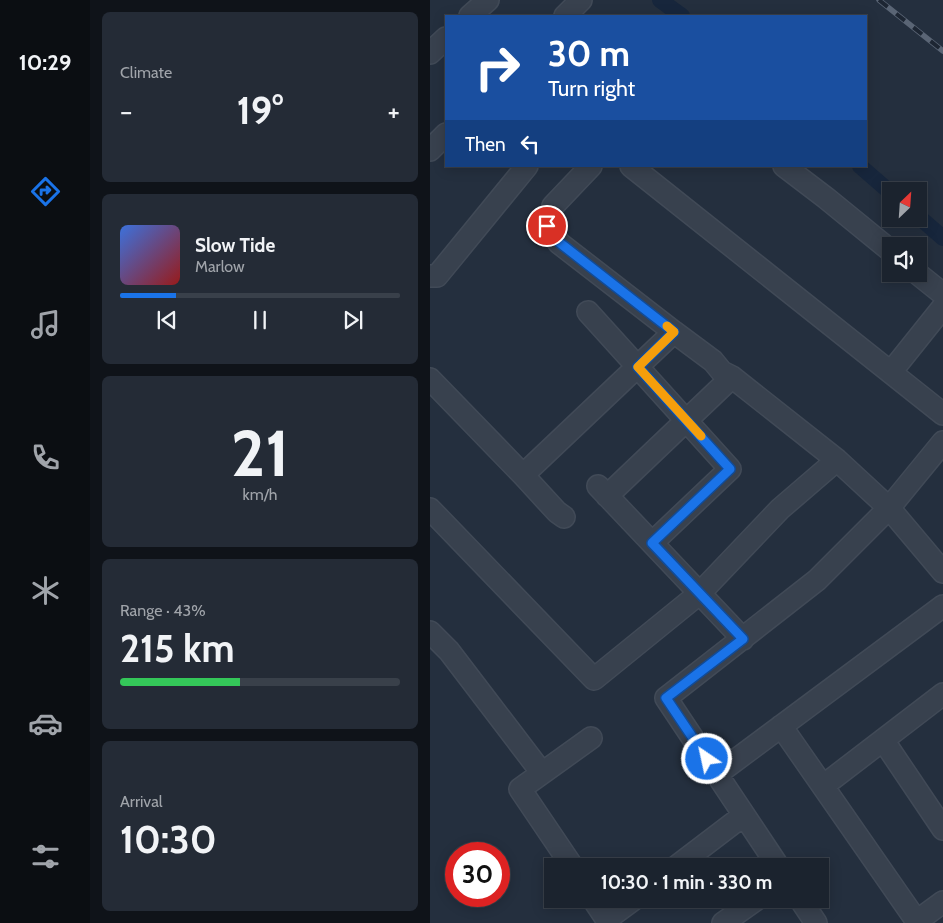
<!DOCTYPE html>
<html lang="en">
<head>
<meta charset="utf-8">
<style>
	:root { --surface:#1b232e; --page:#242b36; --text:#f1f3f6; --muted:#a0a4aa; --line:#39404a; --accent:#1a73e8 }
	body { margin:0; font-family:Cabin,sans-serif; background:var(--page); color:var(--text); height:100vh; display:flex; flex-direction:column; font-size:19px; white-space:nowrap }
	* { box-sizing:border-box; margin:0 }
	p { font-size:16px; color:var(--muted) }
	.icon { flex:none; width:28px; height:28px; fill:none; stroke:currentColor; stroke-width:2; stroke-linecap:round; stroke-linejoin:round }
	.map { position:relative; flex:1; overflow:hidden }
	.panel { display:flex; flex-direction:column; gap:12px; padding:12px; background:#0f1319; width:340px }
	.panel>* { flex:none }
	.banner { position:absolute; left:15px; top:15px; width:422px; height:152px; border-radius:0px; box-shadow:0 2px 12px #0003,0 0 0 1px var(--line); background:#1a4fa0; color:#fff; overflow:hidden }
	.needle { width:32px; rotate:25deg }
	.fabs { position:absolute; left:452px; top:182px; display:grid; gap:10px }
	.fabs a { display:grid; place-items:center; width:45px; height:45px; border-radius:0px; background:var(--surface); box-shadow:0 2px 12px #0003,0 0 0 1px var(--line); font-size:25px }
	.speed { position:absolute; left:15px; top:842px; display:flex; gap:10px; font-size:25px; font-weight:700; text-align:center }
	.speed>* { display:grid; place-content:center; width:65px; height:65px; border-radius:50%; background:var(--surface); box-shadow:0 2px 12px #0003,0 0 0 1px var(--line); line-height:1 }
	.speed .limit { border:8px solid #d22; background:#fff; color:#111 }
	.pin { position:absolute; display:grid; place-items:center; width:42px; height:42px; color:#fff; margin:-21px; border:2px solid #fff; border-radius:50%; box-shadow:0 1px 5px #0007 }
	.me { position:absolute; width:55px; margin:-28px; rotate:326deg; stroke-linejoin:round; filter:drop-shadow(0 0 4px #0008) }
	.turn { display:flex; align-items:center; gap:18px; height:105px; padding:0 20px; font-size:22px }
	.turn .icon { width:65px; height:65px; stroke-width:2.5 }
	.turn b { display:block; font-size:35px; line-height:42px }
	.then { display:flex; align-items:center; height:48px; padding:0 20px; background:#0003; gap:10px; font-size:19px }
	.big { font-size:38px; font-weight:700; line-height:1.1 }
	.panel .tile { flex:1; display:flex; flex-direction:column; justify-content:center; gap:8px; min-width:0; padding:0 18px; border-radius:8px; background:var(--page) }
	.panel .dial { align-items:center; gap:0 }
	.dial b { font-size:65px; line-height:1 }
	.song { display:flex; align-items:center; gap:15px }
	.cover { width:60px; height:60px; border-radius:8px; background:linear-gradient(135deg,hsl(220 70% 55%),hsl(0 70% 35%)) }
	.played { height:5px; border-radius:2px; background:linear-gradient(90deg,var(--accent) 20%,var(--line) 20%) }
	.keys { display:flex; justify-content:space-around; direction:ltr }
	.heat { display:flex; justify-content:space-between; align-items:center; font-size:28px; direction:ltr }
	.charge { height:8px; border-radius:4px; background:linear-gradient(90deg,#34c759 43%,var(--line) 0) }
	.trip { position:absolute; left:114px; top:858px; width:285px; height:50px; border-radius:0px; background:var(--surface); box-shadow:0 2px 12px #0003,0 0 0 1px var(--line); font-weight:700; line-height:50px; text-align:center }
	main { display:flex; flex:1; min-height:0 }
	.dock { display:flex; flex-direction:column; width:90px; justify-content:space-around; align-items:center; background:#0b0e12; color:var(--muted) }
	.dock .icon { width:35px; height:35px }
	.dock .selected { color:var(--accent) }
	.dock b { font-size:22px; color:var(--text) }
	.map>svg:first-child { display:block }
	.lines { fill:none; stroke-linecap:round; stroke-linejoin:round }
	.canal { stroke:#17263c; stroke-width:16 }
	.minor-casing { stroke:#414a57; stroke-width:24 }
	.minor { stroke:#38414e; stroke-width:21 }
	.rail-casing { stroke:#5a6575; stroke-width:5.5 }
	.rail { stroke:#1d2633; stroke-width:4; stroke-dasharray:11; stroke-linecap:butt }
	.route-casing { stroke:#114b97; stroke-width:12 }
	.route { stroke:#1a73e8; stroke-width:9 }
	.slow { stroke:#f59e0b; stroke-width:9 }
</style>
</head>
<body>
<main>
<nav class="dock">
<b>10:29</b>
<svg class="icon selected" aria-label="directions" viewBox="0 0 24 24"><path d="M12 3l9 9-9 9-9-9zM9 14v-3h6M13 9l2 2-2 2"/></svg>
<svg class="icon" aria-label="music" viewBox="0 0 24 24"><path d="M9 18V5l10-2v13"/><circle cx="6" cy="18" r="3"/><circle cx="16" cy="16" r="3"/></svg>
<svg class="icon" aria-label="phone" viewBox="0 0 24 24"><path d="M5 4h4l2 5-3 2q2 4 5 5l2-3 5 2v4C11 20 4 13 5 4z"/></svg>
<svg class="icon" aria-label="climate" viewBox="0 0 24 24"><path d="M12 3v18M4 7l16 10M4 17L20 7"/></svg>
<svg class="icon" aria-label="car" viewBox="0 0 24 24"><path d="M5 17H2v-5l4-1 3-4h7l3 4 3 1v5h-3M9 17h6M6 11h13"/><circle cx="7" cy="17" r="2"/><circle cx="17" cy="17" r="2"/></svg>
<svg class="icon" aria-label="filters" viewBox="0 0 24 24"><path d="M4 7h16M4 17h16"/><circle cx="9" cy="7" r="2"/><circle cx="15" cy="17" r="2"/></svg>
</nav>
<section class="panel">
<div class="tile"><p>Climate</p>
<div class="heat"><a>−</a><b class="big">19°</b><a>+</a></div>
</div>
<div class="tile">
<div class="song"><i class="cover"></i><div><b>Slow Tide</b><p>Marlow</p></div></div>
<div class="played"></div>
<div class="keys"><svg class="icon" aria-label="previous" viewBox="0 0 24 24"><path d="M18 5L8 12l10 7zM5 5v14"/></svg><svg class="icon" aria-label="pause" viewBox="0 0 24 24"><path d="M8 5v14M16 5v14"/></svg><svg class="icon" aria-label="next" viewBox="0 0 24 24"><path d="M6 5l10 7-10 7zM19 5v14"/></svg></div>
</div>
<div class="tile dial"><b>21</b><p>km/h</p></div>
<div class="tile"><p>Range · 43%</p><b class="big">215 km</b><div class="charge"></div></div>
<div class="tile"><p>Arrival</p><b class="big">10:30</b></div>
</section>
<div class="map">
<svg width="513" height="923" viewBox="0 0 513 923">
	<rect width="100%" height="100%" fill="#242f3e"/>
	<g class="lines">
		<path class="canal" d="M 230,0 L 252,16
			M 430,166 L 461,193
			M 489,217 L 513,238"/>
		<g class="minor-casing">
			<path id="minor" d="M 40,16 L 58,0
				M 135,16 L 151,0
				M 0,53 L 16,38
				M 0,150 L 16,134
				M 161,166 L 123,206 L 117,225 L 129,243 L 244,332
				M 201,166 L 513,414
				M 354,166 L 396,198 L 461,251
				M 488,274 L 513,294
				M 0,276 L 7,276 L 97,166
				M 158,312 L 300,469 L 222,543
				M 461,372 L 513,307
				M 0,379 L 93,475 L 127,512 L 134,517
				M 93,475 L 244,332 L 283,361 L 292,372 L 302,377 L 407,460 L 459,508 L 513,572
				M 168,486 L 313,639
				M 177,496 L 302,377
				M 0,509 L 164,679 L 270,593 L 350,509 L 407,460
				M 0,632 L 19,651 L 112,773
				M 351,726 L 488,923
				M 453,740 L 513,829
				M 287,774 L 513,606
				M 393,786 L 513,694
				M 142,866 L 90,789 L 161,738
				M 247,866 L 314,815
				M 348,866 L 236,698 L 387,580 L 459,508 L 513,442
				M 163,899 L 179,923
				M 370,899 L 386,923
				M 177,919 L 204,899
				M 487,921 L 513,902
				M 293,923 L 327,899"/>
		</g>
		<use href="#minor" class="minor"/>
		<g class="rail-casing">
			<path id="rail" d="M 449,0 L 513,51"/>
		</g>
		<use href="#rail" class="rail"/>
	</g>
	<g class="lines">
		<g class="route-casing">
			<path id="route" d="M 117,226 L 130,243 L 244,332 L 208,367 L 300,469 L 222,543 L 313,639 L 236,698 L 277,759"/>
		</g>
		<use href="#route" class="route"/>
		<path class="slow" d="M 237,326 L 244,332 L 208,367 L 271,436"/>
	</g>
</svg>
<div class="fabs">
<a><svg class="needle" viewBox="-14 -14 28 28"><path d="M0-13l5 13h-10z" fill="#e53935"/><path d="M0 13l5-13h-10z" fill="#a0a4aa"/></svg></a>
<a><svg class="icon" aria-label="sound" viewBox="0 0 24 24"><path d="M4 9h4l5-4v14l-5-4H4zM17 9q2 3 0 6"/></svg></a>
</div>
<div class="speed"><div class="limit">30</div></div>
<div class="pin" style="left:117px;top:226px;background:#d93025"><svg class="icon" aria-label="arrive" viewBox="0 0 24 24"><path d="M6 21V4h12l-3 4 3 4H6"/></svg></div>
<svg class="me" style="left:277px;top:759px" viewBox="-20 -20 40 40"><circle r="17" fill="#1a73e8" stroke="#fff" stroke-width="3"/><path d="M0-11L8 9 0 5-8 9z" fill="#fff"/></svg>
<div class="trip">10:30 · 1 min · 330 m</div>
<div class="banner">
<div class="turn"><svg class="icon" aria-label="right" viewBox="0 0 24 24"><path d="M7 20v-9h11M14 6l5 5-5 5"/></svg><div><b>30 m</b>Turn right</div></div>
<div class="then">Then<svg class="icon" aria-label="left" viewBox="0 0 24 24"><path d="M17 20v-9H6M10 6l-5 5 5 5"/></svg></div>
</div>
</div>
</main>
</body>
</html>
